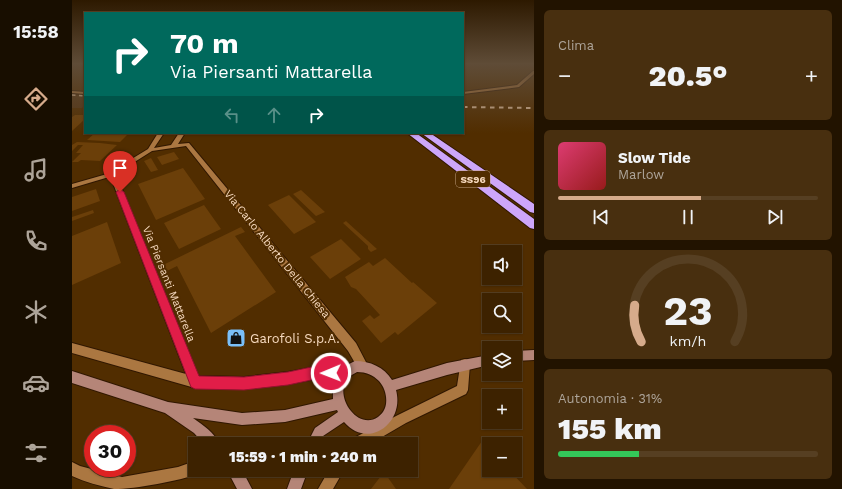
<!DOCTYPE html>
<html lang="it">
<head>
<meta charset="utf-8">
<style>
	:root { --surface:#3d2200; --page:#482f0f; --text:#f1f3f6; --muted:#ada499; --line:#563f22; --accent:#d6ab8b }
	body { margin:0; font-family:"Work Sans",sans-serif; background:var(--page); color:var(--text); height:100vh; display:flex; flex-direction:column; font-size:15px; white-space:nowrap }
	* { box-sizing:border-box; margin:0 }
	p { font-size:13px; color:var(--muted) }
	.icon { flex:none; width:22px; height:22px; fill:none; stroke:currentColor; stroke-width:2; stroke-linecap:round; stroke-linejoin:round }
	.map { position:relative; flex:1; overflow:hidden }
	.panel { display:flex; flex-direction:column; gap:10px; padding:10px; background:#221300; width:308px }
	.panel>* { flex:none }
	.top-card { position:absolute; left:12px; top:12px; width:380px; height:122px; border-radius:0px; box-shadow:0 1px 3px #0004,0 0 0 1px var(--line); background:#00695c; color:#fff; overflow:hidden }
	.fabs { position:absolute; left:410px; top:245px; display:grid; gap:8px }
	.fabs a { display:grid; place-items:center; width:40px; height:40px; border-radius:0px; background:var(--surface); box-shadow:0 1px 3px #0004,0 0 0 1px var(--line); font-size:20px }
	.speed { position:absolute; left:12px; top:425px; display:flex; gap:8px; font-size:20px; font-weight:700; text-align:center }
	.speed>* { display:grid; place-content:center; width:52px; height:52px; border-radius:50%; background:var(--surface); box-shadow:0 1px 3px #0004,0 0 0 1px var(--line); line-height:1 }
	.speed .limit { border:6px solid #d22; background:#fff; color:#111 }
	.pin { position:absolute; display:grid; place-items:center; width:34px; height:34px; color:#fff; margin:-41px -17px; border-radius:50% 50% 50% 0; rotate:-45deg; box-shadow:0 0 4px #0007 }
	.pin .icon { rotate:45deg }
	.me { position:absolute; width:44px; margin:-22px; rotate:269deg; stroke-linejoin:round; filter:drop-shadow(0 0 3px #0008) }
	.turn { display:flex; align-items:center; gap:14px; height:84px; padding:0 20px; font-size:18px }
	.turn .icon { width:52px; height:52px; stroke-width:2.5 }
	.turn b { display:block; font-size:28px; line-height:34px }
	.lanes { display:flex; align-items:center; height:38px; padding:0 20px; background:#0003; justify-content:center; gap:20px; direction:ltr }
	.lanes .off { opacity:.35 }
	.big { font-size:30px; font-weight:800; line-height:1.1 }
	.panel .widget { flex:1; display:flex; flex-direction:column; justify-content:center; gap:6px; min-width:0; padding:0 14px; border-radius:6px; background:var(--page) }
	.panel .dial { align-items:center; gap:0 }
	.dial svg { height:104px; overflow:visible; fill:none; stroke:var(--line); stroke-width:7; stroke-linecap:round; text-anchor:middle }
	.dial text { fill:var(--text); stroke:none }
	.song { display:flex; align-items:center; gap:12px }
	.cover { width:48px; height:48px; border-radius:6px; background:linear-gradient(135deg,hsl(340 70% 55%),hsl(0 70% 35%)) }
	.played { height:4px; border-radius:2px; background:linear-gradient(90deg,var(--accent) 55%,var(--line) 55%) }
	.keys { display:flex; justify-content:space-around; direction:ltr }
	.heat { display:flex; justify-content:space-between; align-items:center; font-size:22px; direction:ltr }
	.charge { height:6px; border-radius:3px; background:linear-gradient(90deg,#34c759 31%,var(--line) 0) }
	.trip { position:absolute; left:116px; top:437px; width:230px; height:40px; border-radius:0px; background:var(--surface); box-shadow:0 1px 3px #0004,0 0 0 1px var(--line); font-weight:800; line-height:40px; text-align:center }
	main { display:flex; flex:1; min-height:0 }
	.menu { display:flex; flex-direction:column; width:72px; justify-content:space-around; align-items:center; background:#180e00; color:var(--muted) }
	.menu .icon { width:28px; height:28px }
	.menu .selected { color:var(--accent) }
	.menu b { font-size:18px; color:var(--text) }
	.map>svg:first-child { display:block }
	.built { fill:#533414 }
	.building { fill:#6b3f09 }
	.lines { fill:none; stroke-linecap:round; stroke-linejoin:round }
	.street-casing { stroke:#301700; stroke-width:2 }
	.secondary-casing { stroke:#301700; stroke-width:2 }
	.highway-casing { stroke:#301700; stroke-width:2 }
	.street { fill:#ab7741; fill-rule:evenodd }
	.secondary { fill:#b58578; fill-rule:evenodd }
	.highway { fill:#cda6fa; fill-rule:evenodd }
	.rail-far1 { stroke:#d2b394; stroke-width:1.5; stroke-dasharray:3.5 3.5; stroke-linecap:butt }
	.rail { stroke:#d2b394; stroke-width:2; stroke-dasharray:4.5 4.5; stroke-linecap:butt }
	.route { fill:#e11d48; stroke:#92132f }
	.labels { text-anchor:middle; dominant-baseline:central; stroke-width:4; stroke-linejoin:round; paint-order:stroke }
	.shield { fill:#512d00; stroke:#c4a585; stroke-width:1 }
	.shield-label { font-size:10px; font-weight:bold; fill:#f6d9be }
	.street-label { font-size:11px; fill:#f6d9be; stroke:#512d00 }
	.near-poi-label { font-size:13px; fill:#f6d9be; stroke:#512d00; text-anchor:start }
</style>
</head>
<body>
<main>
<nav class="menu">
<b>15:58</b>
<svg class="icon selected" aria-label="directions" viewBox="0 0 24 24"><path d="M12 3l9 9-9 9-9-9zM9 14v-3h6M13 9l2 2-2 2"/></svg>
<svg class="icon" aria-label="music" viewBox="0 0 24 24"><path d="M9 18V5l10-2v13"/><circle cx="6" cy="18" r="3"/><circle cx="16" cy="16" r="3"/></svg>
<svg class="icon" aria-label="phone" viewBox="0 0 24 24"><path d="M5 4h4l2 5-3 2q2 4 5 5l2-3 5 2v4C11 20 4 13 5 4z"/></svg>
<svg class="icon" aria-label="climate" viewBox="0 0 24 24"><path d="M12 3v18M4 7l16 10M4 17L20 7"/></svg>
<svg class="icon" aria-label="car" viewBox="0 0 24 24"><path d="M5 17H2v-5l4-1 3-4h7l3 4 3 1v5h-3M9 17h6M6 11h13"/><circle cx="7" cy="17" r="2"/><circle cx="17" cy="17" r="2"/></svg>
<svg class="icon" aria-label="filters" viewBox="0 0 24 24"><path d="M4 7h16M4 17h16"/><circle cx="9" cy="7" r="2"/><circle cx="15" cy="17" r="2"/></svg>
</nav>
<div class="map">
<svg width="462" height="489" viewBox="0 0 462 489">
	<rect width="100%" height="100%" fill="#512d00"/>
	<path class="built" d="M 0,94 L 13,95 L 13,106 L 10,108 L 0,108 Z"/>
	<path class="building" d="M 3,115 L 13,115 L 13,119 L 0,131 L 0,117 Z
		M 23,133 L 55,135 L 48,142 L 15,140 Z
		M 5,142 L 28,143 L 45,145 L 28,161 L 9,160 L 6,162 L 0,162 L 9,153 L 4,153 L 11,145 L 6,145 L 0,151 L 0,145 Z
		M 102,152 L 107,159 L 90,165 L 85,157 Z
		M 79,158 L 86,170 L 79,172 L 72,161 Z
		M 111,168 L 133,199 L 84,220 L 66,184 Z
		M 24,189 L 28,201 L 0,211 L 0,197 Z
		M 229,190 L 253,212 L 244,216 L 221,194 Z
		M 217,195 L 244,222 L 222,234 L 196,205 Z
		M 132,205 L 149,229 L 107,249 L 92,223 Z
		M 21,210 L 22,213 L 0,221 L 0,217 Z
		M 274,221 L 275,222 L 305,249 L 299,252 L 296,249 L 296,246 L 271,223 Z
		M 35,222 L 49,263 L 0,285 L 0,236 Z
		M 169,227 L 173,232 L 163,236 L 204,292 L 139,333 L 105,266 L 93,272 L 91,265 Z
		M 269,239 L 289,259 L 258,279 L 238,257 Z
		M 313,258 L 340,283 L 341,282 L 365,303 L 326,335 L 323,332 L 309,343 L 290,321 L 298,315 L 302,319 L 308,315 L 284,289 L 279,287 L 273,277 L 297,262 L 301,266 Z
		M 410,441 L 417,449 L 417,470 L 437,470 L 455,489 L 377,489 Z
		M 312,472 L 324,489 L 299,489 Z"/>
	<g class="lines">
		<g class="street-casing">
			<path id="street" d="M 461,71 L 462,71 L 462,74 L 447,87 L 391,94 L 391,92 L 445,85 Z
				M 0,91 L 13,92 L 13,94 L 0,93 Z
				M 86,133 L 92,133 L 82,148 L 99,145 L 107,133 L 113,133 L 106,144 L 117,143 L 284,343 L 296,366 L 295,370 L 291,371 L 287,370 L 276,351 L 114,146 L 80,151 L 42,175 L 45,177 L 126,376 L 172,377 L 216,372 L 243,367 L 259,367 L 274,372 L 276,376 L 274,380 L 270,382 L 259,379 L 243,379 L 216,384 L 172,389 L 123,388 L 0,353 L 0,343 L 114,374 L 39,178 L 37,177 L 0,188 L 0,184 L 35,174 L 76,149 Z
				M 393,359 L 397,360 L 398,364 L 396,390 L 394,394 L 334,423 L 298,444 L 279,444 L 280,439 L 326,415 L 385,386 L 389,360 Z
				M 123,461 L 123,470 L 129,470 L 128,473 C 108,481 63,489 42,489 C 28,486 13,482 0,476 L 0,462 L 8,466 L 50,477 L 106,467 Z
				M 257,470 L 272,470 L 261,489 L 246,489 Z"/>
		</g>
		<g class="secondary-casing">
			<path id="secondary" d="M 462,350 L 462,360 L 443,361 L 443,351 Z
				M 417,355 L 417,365 L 375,375 L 324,390 C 333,423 296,450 272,422 L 251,436 L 248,444 L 235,444 L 243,428 L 266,412 L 265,410 L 213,422 L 170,425 L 121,418 C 131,425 143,433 147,444 L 132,444 L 122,433 L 93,413 L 0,383 L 0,371 L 96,402 L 170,413 L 213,410 L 261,399 C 260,381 266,368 283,361 C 298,361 312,367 320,380 L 375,363 ZM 285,372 C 294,372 301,375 307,381 C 313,388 315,396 314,404 C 313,410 310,414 306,417 C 286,431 262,397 275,379 C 277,376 282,374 285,372 Z
				M 155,470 L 170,470 L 180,489 L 165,489 Z
				M 222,470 L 236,470 L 229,489 L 215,489 Z"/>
		</g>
		<g class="highway-casing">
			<path id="highway" d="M 335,133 L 344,133 L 462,219 L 462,229 L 458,228 Z
				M 349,133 L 358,133 L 462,204 L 462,213 L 458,212 Z"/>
		</g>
		<use href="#street" class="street"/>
		<use href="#secondary" class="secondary"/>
		<use href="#highway" class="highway"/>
		<path class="rail-far1" d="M 0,95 L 13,96"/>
		<path class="rail" d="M 391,107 L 462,108"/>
	</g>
	<linearGradient id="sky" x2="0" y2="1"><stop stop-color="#2d1900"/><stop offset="0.48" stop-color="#5f4c37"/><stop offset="1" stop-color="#5f4c37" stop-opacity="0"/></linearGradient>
	<rect width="462" height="133" fill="url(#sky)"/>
	<path class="route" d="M 48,189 L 52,192 L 127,376 L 172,377 L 216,372 L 244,366 L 259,367 L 263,369 L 265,373 L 263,378 L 259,380 L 244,379 L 216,385 L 172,390 L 123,389 L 119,387 L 44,192 Z"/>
	<defs>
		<g id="shop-square" transform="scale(1)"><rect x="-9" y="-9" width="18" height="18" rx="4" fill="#7abff8" stroke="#512d00"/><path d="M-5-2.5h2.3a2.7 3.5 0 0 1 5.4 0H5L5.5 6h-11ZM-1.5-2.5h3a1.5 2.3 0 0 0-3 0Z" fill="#111"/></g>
	</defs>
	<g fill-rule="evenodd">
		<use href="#shop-square" x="164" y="338"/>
	</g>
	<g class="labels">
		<rect class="shield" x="384" y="171" width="34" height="16" rx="3"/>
		<g class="shield-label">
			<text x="401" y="179">SS96</text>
		</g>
		<g class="street-label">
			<text transform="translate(205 254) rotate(51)">Via Carlo Alberto Della Chiesa</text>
			<text transform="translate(97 284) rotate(68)">Via Piersanti Mattarella</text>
		</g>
		<g class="near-poi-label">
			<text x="178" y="338">Garofoli S.p.A.</text>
		</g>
	</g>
</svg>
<div class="fabs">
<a><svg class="icon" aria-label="sound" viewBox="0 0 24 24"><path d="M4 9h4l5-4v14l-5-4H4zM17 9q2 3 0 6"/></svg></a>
<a><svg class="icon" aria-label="search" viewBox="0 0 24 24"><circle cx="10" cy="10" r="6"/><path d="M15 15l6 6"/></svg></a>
<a><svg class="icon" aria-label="layers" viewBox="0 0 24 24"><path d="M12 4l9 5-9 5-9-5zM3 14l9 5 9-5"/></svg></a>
<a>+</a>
<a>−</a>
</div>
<div class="speed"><div class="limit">30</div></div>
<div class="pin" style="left:48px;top:192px;background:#d93025"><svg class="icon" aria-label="arrive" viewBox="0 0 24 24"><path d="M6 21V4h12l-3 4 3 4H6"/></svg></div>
<svg class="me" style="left:259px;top:373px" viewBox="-20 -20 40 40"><circle r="17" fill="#e11d48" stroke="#fff" stroke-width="3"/><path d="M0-11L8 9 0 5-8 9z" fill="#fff"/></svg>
<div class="trip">15:59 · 1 min · 240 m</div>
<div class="top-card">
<div class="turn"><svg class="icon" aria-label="right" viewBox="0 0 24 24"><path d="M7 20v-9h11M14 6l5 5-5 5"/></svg><div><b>70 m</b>Via Piersanti Mattarella</div></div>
<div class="lanes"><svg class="icon off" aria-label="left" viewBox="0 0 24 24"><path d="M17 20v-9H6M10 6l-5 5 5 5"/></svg><svg class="icon off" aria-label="ahead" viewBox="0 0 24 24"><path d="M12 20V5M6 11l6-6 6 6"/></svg><svg class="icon" aria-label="right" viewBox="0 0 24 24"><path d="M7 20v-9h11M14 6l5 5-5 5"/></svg></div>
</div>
</div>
<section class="panel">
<div class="widget"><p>Clima</p>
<div class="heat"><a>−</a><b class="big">20.5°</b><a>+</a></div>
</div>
<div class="widget">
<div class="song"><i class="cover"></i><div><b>Slow Tide</b><p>Marlow</p></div></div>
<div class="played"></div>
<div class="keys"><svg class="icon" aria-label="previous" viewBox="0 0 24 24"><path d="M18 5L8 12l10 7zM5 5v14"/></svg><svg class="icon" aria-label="pause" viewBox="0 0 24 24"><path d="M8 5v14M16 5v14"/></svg><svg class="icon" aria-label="next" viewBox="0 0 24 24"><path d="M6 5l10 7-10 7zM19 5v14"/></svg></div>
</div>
<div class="widget dial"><svg viewBox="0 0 100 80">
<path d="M14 69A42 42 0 1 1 86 69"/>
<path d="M14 69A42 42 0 0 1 9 41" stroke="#d6ab8b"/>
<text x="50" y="56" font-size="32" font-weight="700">23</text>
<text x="50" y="72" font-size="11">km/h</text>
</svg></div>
<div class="widget"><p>Autonomia · 31%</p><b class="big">155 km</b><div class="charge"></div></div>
</section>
</main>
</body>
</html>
